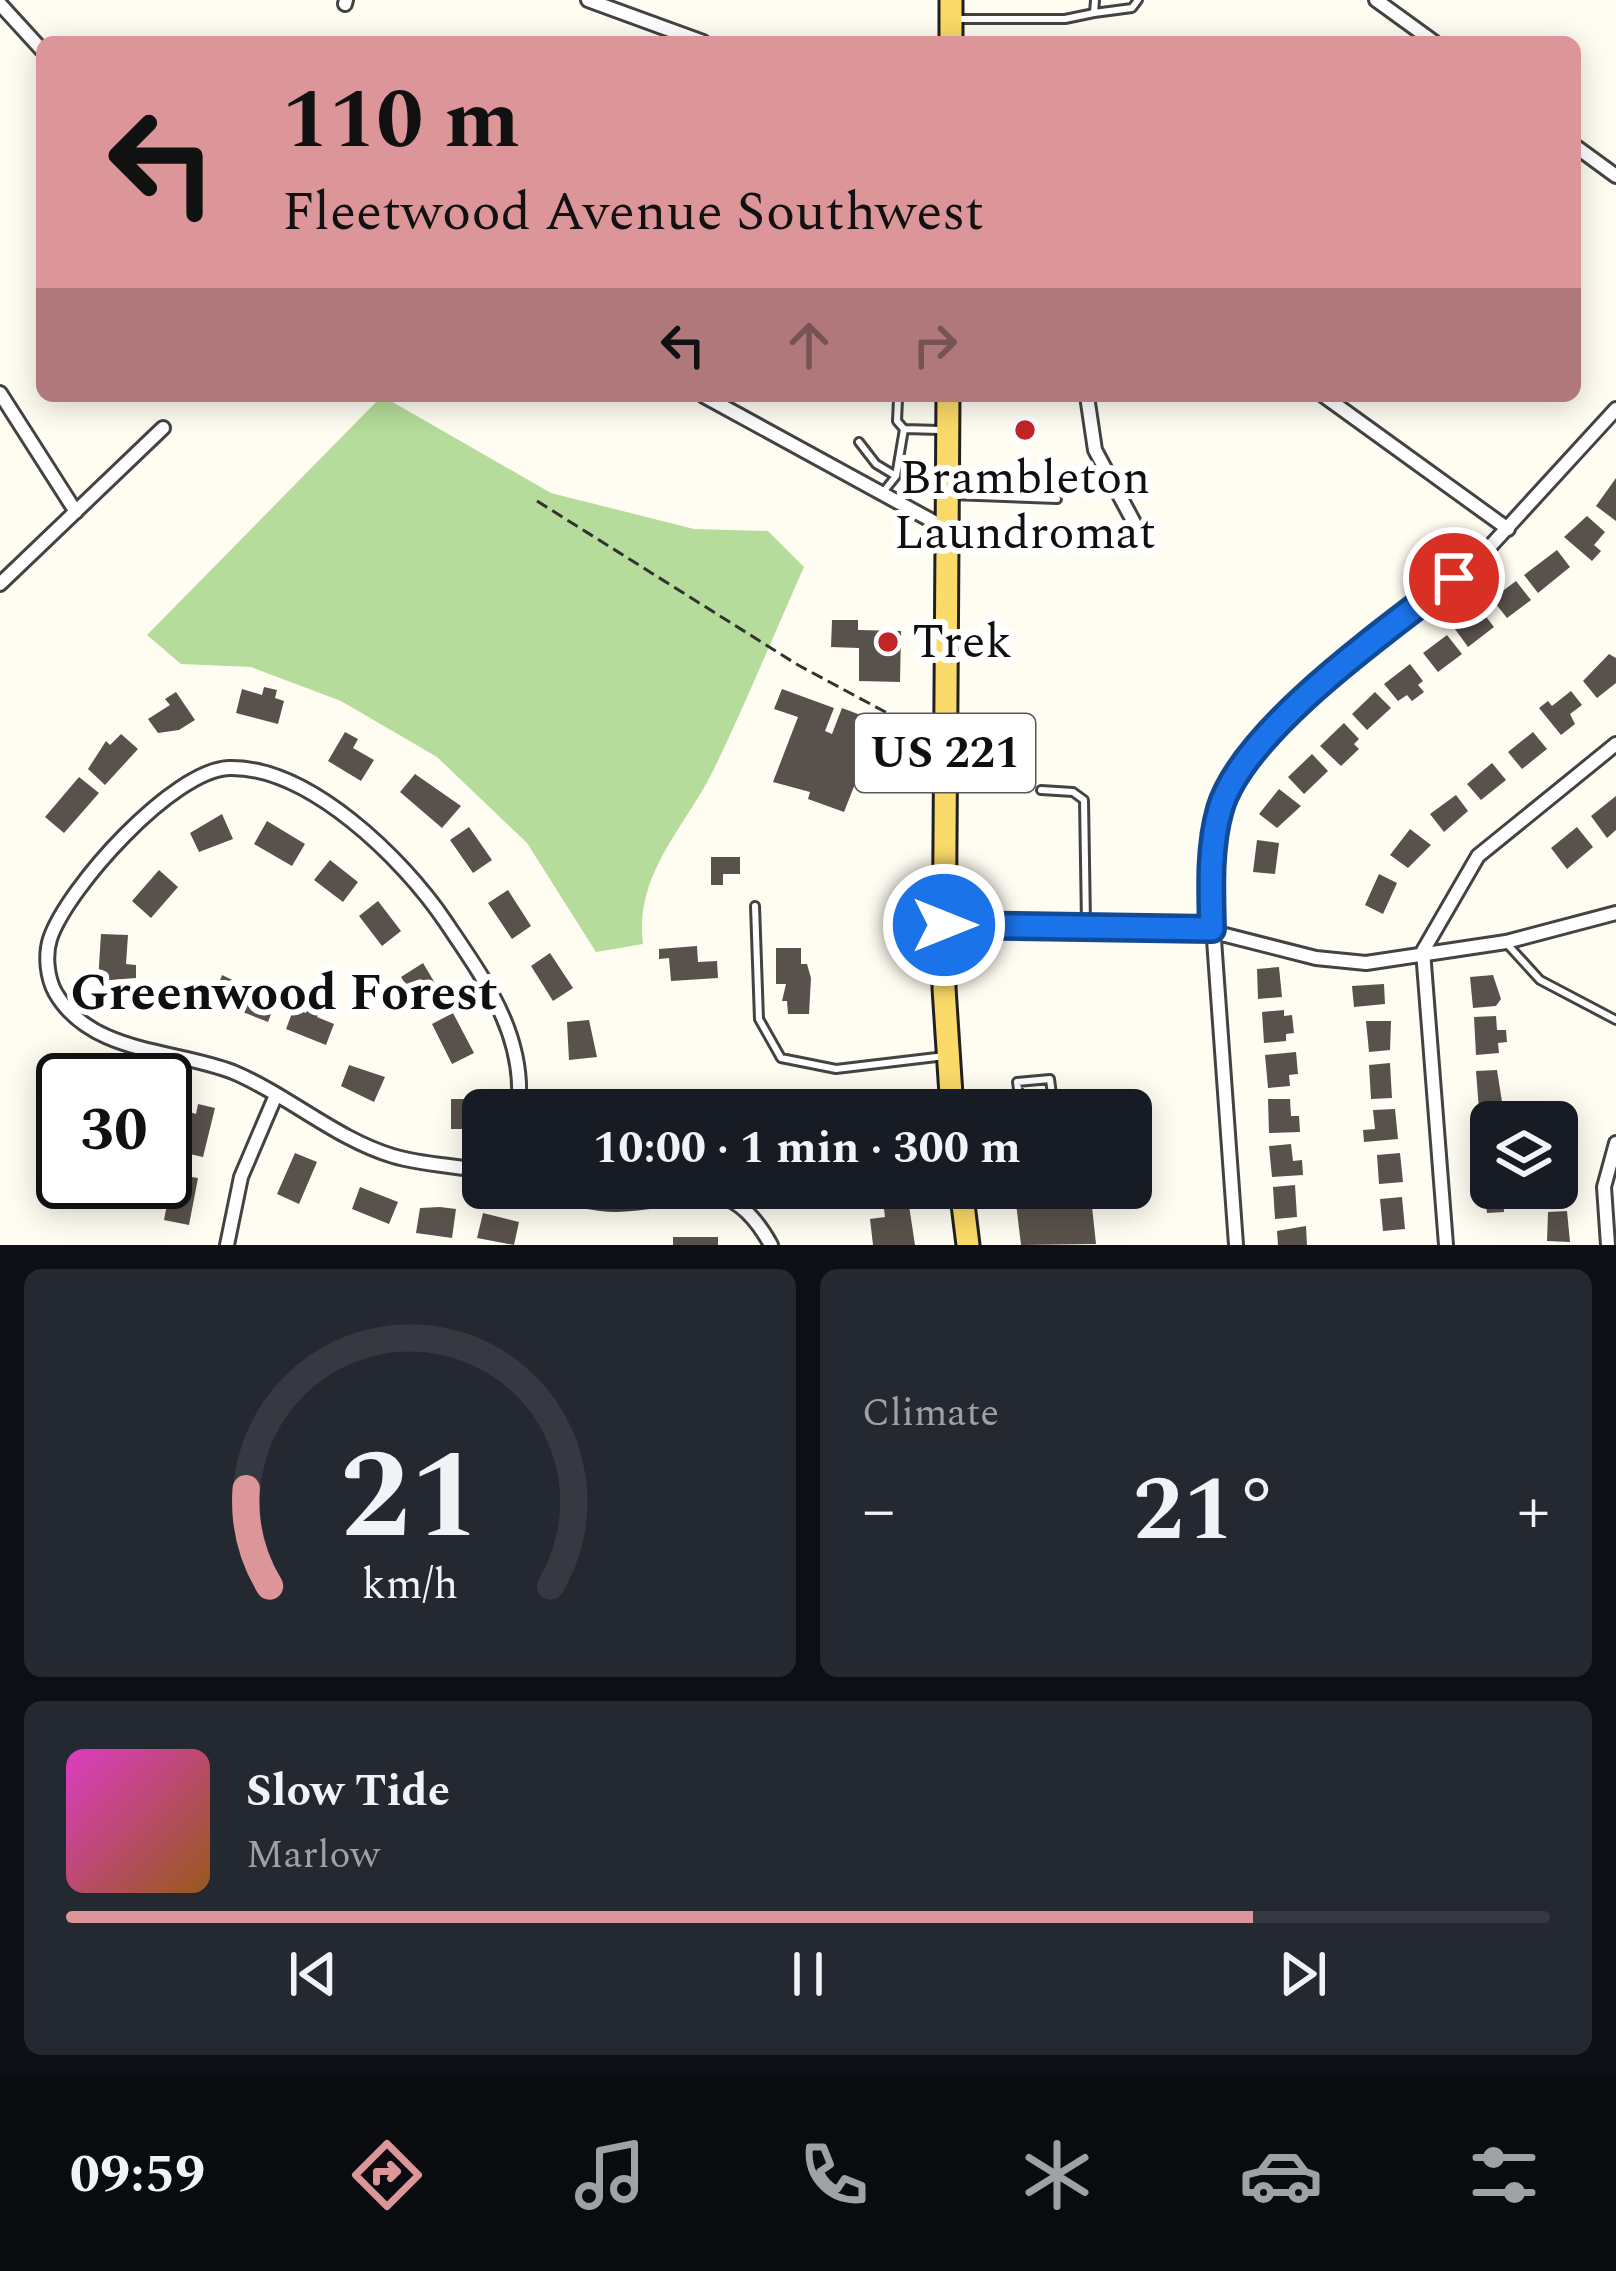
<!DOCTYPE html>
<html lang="en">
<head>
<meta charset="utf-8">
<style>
	:root { --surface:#171b24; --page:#242831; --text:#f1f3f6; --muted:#9ea1a6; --line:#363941; --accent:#dc9699 }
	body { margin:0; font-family:Spectral,serif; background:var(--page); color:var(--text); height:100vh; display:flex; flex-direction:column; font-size:45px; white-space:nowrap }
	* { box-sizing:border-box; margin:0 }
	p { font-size:39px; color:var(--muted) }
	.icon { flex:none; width:66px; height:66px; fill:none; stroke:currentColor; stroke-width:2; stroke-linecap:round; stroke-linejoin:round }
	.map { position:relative; height:1245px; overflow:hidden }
	.side { display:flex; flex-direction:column; gap:24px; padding:24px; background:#0d0f14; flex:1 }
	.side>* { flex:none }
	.top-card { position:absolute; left:36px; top:36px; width:1545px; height:366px; border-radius:18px; box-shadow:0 6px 30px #0003; background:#dc9699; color:#111; overflow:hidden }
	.fabs { position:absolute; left:1470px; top:1101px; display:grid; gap:24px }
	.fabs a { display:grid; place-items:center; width:108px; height:108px; border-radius:18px; background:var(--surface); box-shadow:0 6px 30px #0003; font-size:60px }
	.speed { position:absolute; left:36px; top:1053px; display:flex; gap:24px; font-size:60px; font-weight:700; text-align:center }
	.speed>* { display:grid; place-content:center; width:156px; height:156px; border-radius:50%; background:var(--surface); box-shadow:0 6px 30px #0003; line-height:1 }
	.speed .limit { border:6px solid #111; border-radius:18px; background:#fff; color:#111 }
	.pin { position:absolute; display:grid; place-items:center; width:102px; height:102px; color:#fff; margin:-51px; border:6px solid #fff; border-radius:50%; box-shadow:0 3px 12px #0007 }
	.me { position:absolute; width:132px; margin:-66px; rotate:90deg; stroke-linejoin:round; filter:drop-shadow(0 0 9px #0008) }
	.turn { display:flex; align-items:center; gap:42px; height:252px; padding:0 48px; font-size:54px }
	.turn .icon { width:156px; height:156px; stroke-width:2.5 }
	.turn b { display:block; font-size:84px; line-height:102px }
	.lanes { display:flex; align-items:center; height:114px; padding:0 48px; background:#0003; justify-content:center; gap:60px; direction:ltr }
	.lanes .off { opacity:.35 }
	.big { font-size:90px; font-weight:700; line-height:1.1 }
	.side .tile { flex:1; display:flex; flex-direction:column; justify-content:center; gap:18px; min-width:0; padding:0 42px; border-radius:18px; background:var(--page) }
	.side .dial { align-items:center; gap:0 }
	.dial svg { height:312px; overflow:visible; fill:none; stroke:var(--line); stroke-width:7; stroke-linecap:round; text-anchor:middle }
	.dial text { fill:var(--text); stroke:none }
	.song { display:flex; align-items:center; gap:36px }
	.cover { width:144px; height:144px; border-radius:18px; background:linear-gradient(135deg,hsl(310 70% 55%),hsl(30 70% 35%)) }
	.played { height:12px; border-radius:6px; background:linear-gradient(90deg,var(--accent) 80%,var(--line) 80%) }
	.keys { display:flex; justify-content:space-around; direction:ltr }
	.heat { display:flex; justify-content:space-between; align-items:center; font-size:66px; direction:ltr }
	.side .tiles { flex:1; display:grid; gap:24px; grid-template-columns:1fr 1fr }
	.tile:last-child { grid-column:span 2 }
	.trip { position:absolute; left:462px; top:1089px; width:690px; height:120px; border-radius:18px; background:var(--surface); box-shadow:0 6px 30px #0003; font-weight:700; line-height:120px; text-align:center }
	.tabs { display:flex; height:192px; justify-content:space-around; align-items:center; background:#090b0e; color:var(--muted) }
	.tabs .icon { width:84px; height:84px }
	.tabs .active { color:var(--accent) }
	.tabs b { font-size:54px; color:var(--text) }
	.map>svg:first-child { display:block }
	.forest { fill:#b5dc9a }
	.building { fill:#59514c }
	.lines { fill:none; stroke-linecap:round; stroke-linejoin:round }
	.lane-casing { stroke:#434343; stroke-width:12 }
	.street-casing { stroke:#434343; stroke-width:18 }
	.primary-casing { stroke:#212121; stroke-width:27 }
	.path { stroke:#323232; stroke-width:3; stroke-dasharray:12 6; stroke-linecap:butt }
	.lane { stroke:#fff; stroke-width:6 }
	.street { stroke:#fff; stroke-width:12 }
	.primary { stroke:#fada68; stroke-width:21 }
	.route-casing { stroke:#114b97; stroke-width:30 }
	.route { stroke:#1a73e8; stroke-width:21 }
	.poi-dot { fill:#c22528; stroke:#fff; stroke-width:4.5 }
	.labels { text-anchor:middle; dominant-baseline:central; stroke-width:12; stroke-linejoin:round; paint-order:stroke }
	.shield { fill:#fff; stroke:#585858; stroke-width:3 }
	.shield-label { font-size:45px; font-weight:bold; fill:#101010 }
	.poi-label { font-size:48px; fill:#101010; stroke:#fff }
	.neighbourhood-label { font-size:51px; font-weight:bold; fill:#101010; stroke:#fff }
</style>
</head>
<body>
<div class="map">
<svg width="1616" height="1245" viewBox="0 0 1616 1245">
	<rect width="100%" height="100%" fill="#fffdf2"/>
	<path class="forest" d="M 382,396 L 551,493 L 694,529 L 768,531 L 804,567 C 774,634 746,703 714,769 C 685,828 634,874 643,944 L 596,952 L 527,843 L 437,757 L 341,701 L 251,667 L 181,664 L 147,635 Z"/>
	<path class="building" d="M 1616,478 L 1616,521 L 1596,506 Z
		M 1587,516 L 1605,532 L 1594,545 L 1601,551 L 1592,561 L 1564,537 Z
		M 1557,550 L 1570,567 L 1538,593 L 1524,575 Z
		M 1516,581 L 1531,600 L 1507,618 L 1492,599 Z
		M 1480,609 L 1494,627 L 1468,647 L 1455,629 Z
		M 832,620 L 858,620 L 858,630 L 901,631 L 900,682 L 859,681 L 859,648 L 831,647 Z
		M 1447,635 L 1462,654 L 1438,672 L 1423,653 Z
		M 1609,654 L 1616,658 L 1616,683 L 1597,698 L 1583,681 Z
		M 1410,664 L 1423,681 L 1418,685 L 1424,692 L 1412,701 L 1407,695 L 1398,701 L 1384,684 Z
		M 264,687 L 277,690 L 275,698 L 284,701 L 278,724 L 236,713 L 242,689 L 262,695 Z
		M 782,689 L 834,708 L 825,731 L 832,734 L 842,708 L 898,729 L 883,768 L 864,761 L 844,812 L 808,799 L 810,792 L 773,782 L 798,717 L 774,709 Z
		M 1571,691 L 1582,705 L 1570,714 L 1575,724 L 1561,735 L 1539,708 L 1548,701 L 1552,706 Z
		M 176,692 L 195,720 L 179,730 L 158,733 L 148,719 L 170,705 L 165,699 Z
		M 1375,692 L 1391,708 L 1367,730 L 1352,714 Z
		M 1344,723 L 1359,739 L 1354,744 L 1359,749 L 1341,766 L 1320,746 Z
		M 345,732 L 358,739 L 353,748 L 374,760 L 361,781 L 328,761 Z
		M 1533,732 L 1547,749 L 1522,769 L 1508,752 Z
		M 121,734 L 138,749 L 105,785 L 88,769 L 106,741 L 110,745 Z
		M 1312,754 L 1328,771 L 1304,794 L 1288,777 Z
		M 1492,763 L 1506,780 L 1481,800 L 1467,784 Z
		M 415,774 L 461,806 L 442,828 L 400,792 Z
		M 79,777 L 99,793 L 64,833 L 45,817 Z
		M 1279,789 L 1301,806 L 1277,828 L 1259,814 Z
		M 1456,795 L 1468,811 L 1444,832 L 1430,814 Z
		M 1616,796 L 1616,830 L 1607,838 L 1591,816 Z
		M 222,814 L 233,839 L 199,852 L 190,833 Z
		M 267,821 L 305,844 L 292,866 L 254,844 Z
		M 469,827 L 492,860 L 473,873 L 450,840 Z
		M 1577,827 L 1593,847 L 1567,869 L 1551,848 Z
		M 1410,829 L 1431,845 L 1408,868 L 1390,855 Z
		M 1257,840 L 1279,843 L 1275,874 L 1253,872 Z
		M 711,857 L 740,857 L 740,874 L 723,874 L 723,885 L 711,885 Z
		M 330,860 L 358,882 L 343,902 L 314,880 Z
		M 159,870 L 178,887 L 151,918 L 132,901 Z
		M 1379,874 L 1397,883 L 1383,914 L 1365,905 Z
		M 508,890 L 531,926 L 512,939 L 488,903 Z
		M 378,901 L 401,931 L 382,946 L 359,916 Z
		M 101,934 L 128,935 L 126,964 L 136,965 L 136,978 L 98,981 Z
		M 697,946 L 698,962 L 717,961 L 718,978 L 671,981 L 669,958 L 659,959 L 659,949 Z
		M 776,948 L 801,948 L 801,964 L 807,964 L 811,978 L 809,1014 L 788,1014 L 787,1001 L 782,1001 L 786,984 L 776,984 Z
		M 550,953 L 573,988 L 553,1001 L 531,966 Z
		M 423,963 L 442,995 L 420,1008 L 401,977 Z
		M 1279,967 L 1282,997 L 1258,999 L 1257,969 Z
		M 222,975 L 276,1001 L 268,1022 L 213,1000 Z
		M 1493,975 L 1501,999 L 1496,1006 L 1473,1008 L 1470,977 Z
		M 1384,984 L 1385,1004 L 1354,1007 L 1352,986 Z
		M 309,1006 L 320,1011 L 317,1017 L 334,1024 L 326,1045 L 286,1029 L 294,1008 L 306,1013 Z
		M 1284,1010 L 1284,1016 L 1292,1015 L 1294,1033 L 1286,1034 L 1286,1041 L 1264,1043 L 1262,1012 Z
		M 453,1013 L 474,1053 L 452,1064 L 432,1024 Z
		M 1496,1016 L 1497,1030 L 1506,1030 L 1507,1042 L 1498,1043 L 1499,1053 L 1476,1055 L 1474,1017 Z
		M 589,1020 L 597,1057 L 569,1060 L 567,1022 Z
		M 1366,1021 L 1391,1021 L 1390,1050 L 1369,1052 Z
		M 1296,1052 L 1298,1074 L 1289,1075 L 1290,1086 L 1268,1088 L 1265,1055 Z
		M 1390,1063 L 1392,1098 L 1371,1099 L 1369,1065 Z
		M 349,1065 L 385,1077 L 374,1102 L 341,1086 Z
		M 1497,1070 L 1503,1108 L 1479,1110 L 1476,1071 Z
		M 451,1099 L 472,1099 L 472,1129 L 451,1129 Z
		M 1268,1099 L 1290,1099 L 1291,1116 L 1299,1116 L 1300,1132 L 1269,1133 Z
		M 198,1104 L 215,1108 L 203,1157 L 176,1151 L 187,1111 L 196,1114 Z
		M 1395,1109 L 1398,1139 L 1364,1142 L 1363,1130 L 1375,1129 L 1373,1110 Z
		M 1504,1115 L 1504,1122 L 1491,1122 L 1491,1153 L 1484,1153 L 1482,1117 Z
		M 1291,1144 L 1293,1161 L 1302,1160 L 1303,1175 L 1272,1177 L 1269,1146 Z
		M 295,1153 L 317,1162 L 299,1204 L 277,1194 Z
		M 1400,1153 L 1403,1182 L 1379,1184 L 1377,1155 Z
		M 1491,1164 L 1491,1188 L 1515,1188 L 1515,1193 L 1503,1194 L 1504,1212 L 1487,1213 L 1481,1165 Z
		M 173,1174 L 198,1178 L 189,1225 L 164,1220 Z
		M 1295,1185 L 1297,1217 L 1275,1219 L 1273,1187 Z
		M 360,1187 L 398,1202 L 389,1224 L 352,1209 Z
		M 809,1188 L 826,1188 L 829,1200 L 804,1206 L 800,1191 Z
		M 1077,1188 L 1090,1188 L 1096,1244 L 1021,1245 L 1015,1195 Z
		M 1402,1197 L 1405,1229 L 1383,1231 L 1380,1199 Z
		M 908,1199 L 915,1245 L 873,1245 L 870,1219 L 885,1217 L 883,1201 Z
		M 440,1207 L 456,1209 L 452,1238 L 416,1233 L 420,1208 Z
		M 1567,1211 L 1570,1242 L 1547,1241 L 1548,1212 Z
		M 483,1213 L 519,1222 L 514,1245 L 477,1238 Z
		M 1306,1226 L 1307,1245 L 1278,1245 L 1277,1231 Z
		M 673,1237 L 718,1237 L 718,1245 L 673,1245 Z"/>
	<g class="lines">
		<g class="lane-casing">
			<path id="lane" d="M 1094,13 L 1132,8 L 1138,0
				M 955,19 L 1065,19 L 1094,13 L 1095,0
				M 898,399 L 897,421 L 904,429 L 940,430
				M 859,442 L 876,464 L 896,476
				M 884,491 L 896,476 L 904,429
				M 952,495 L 1057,499
				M 951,538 L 1020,539
				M 1041,790 L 1073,792 L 1084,800 L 1086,923
				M 755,906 L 759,1019 L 781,1058 L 836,1069 L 945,1056
				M 1508,945 L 1540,980 L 1616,1020
				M 1021,1110 L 1017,1082 L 1050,1079 L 1054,1110"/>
		</g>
		<g class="street-casing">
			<path id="street" d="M 588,0 L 703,42
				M 1376,0 L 1434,42
				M 0,4 L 42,50
				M 345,4 L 346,0
				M 1575,146 L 1616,176
				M 0,393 L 76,512
				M 704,396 L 947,529
				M 1087,396 L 1095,450 L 1145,543
				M 1324,396 L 1508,529
				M 0,584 L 163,428
				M 944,925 L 1186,925 L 1316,958 L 1366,963 L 1506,942 L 1616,913
				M 483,1171 C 453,1165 423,1165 393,1156 C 336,1139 288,1095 233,1072 C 174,1049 90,1054 55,992 C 47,977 45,955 50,939 C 67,888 173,770 229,768 C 309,766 403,859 445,921 C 484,979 527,1036 518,1110
				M 543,1188 C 566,1195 592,1203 616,1203 C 686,1202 727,1165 771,1245
				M 227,1245 L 241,1177 L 276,1095
				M 1236,1245 L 1211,898 L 1216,825 L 1231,783 L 1268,736 L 1332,677 L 1485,552 L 1616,409
				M 1446,1245 L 1423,951 L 1478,856 L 1616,744
				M 1608,1245 L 1604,1187 L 1616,1143"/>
		</g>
		<g class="primary-casing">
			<path id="primary" d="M 951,42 L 951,0
				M 948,396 L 944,988 L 952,1110
				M 961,1188 L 968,1245"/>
		</g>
		<path class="path" d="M 537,501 L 798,665 L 928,735"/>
		<use href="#lane" class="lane"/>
		<use href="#street" class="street"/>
		<use href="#primary" class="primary"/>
	</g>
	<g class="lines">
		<g class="route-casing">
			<path id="route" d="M 944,925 L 1212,929 C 1211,890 1209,847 1220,809 C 1243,730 1388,629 1454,578"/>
		</g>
		<use href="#route" class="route"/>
	</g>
	<g class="poi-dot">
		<circle cx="1025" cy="430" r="12"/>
		<circle cx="888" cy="642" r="12"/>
	</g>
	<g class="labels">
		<rect class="shield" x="855" y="714" width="180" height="78" rx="9"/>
		<g class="shield-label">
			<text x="945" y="753">US 221</text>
		</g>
		<g class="poi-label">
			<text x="1025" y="478">Brambleton<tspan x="1025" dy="55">Laundromat</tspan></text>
			<text x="912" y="642" text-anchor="start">Trek</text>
		</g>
		<g class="neighbourhood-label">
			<text x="284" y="994">Greenwood Forest</text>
		</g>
	</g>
</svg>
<div class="fabs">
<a><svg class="icon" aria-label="layers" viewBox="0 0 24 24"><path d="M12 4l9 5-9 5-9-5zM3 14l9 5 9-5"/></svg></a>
</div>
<div class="speed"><div class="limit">30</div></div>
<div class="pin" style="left:1454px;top:578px;background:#d93025"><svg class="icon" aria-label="arrive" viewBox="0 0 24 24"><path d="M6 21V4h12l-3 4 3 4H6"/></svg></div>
<svg class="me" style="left:944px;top:925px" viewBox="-20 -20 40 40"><circle r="17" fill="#1a73e8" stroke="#fff" stroke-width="3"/><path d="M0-11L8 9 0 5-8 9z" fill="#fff"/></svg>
<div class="trip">10:00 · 1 min · 300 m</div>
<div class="top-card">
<div class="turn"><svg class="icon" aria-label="left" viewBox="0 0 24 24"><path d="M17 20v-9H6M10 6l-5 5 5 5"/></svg><div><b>110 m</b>Fleetwood Avenue Southwest</div></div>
<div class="lanes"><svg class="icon" aria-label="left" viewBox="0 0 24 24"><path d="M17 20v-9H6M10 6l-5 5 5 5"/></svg><svg class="icon off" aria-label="ahead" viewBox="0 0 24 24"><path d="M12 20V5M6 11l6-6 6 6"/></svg><svg class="icon off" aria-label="right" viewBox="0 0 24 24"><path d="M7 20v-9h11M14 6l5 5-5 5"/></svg></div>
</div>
</div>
<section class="side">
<div class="tiles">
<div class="tile dial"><svg viewBox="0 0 100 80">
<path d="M14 69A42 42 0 1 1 86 69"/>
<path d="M14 69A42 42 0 0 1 8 44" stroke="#dc9699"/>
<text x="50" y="56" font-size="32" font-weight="700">21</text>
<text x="50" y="72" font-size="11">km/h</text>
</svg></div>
<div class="tile"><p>Climate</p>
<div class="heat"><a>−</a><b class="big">21°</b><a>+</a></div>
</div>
<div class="tile">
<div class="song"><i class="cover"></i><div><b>Slow Tide</b><p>Marlow</p></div></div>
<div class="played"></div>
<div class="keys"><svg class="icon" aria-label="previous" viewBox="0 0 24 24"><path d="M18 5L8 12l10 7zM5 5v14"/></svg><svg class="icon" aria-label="pause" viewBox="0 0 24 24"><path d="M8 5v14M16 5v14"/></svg><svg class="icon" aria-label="next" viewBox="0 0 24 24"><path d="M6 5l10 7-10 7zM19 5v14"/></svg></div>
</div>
</div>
</section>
<nav class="tabs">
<b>09:59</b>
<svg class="icon active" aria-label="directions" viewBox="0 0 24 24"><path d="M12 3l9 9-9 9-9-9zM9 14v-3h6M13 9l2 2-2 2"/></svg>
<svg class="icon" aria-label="music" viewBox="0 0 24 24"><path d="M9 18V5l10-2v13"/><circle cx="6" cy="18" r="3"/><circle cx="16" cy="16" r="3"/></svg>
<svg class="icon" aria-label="phone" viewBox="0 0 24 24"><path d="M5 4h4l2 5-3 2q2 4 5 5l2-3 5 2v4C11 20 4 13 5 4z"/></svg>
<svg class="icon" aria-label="climate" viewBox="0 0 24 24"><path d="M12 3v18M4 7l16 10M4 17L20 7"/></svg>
<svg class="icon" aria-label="car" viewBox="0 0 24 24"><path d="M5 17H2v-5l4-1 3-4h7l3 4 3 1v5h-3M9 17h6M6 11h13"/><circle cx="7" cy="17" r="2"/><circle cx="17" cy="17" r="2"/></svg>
<svg class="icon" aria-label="filters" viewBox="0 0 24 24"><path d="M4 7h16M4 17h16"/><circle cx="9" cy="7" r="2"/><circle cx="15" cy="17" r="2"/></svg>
</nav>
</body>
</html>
